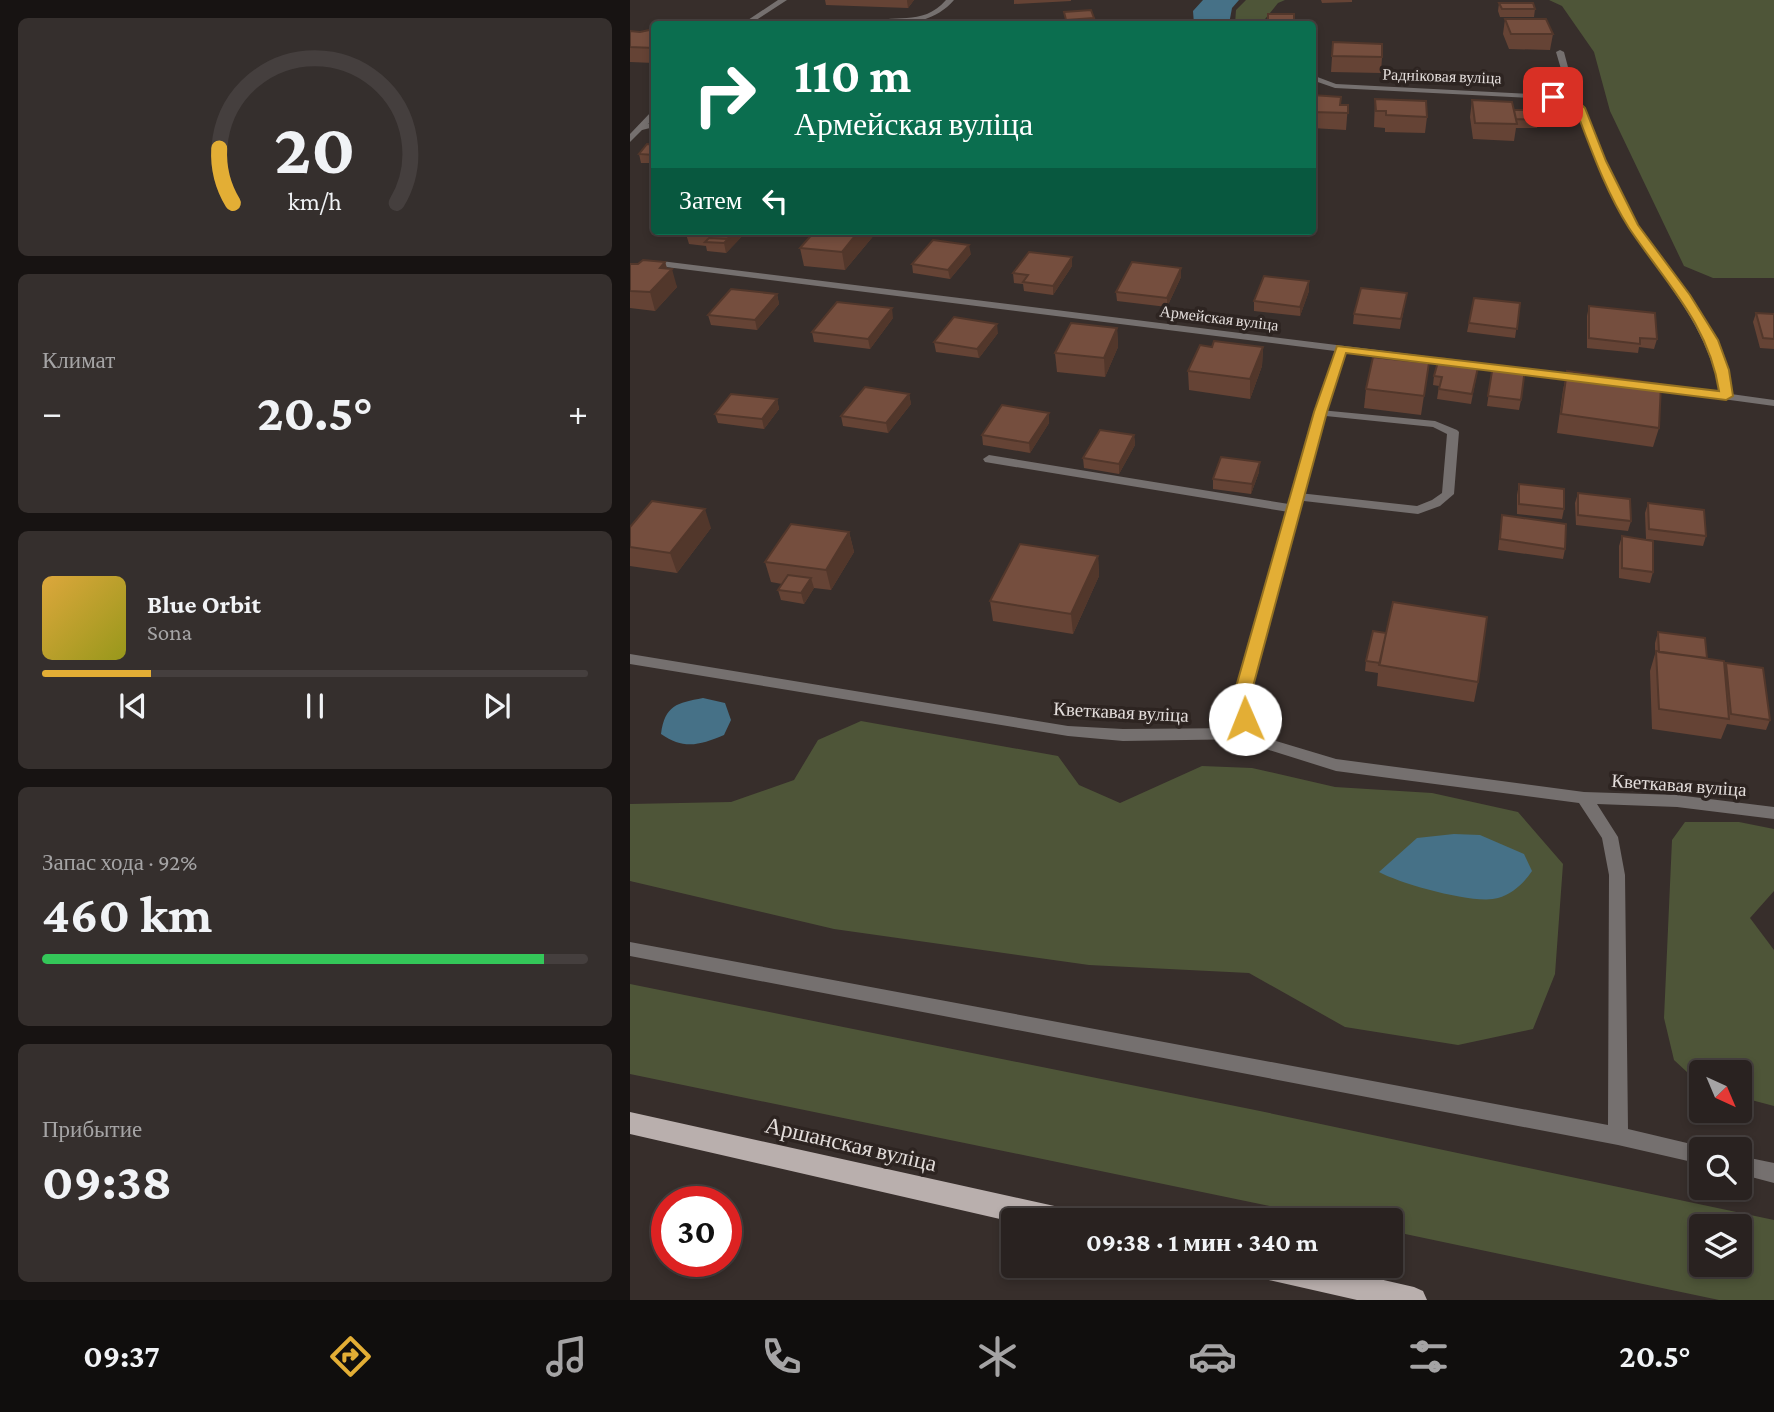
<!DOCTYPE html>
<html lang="ru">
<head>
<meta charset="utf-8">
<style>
	:root { --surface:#292220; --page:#352f2d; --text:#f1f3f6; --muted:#a5a4a5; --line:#453f3e; --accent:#e3ae35 }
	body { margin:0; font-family:"Crimson Pro",serif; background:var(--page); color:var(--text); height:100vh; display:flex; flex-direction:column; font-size:26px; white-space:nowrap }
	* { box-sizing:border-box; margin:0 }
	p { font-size:23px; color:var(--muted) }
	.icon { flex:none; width:38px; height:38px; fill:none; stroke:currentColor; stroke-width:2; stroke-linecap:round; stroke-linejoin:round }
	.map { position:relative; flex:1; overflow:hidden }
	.drawer { display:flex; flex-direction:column; gap:18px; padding:18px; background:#171312; width:630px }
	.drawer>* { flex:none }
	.guide { position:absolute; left:21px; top:21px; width:665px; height:214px; border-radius:7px; box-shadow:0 4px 10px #0003,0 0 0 2px var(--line); background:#0b6e4f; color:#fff; overflow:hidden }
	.needle { width:46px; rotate:136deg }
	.tools { position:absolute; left:1059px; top:1060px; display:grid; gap:14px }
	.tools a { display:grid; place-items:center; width:63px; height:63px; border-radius:7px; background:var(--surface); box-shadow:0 4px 10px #0003,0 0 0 2px var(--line); font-size:35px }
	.speed { position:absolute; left:21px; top:1186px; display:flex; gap:14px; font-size:35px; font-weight:700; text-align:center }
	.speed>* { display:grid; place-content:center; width:91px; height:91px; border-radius:50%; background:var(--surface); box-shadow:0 4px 10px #0003,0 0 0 2px var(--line); line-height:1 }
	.speed .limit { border:10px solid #d22; background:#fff; color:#111 }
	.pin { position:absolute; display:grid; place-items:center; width:60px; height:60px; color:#fff; margin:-30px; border-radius:14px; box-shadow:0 4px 10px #0006 }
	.me { position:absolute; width:77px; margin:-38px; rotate:359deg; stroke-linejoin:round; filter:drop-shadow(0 0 5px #0008) }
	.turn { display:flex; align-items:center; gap:24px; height:147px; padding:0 28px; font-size:32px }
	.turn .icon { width:91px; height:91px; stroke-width:2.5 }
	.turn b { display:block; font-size:49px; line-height:60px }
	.then { display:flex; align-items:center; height:66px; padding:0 28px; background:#0003; gap:14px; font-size:26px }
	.big { font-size:52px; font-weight:700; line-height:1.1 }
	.drawer .card { flex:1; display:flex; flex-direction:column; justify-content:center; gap:10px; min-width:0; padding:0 24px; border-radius:10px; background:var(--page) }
	.drawer .dial { align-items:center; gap:0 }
	.dial svg { height:182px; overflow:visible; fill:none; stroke:var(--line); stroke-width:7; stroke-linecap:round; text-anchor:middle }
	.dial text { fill:var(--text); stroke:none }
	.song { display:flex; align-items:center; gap:21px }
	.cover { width:84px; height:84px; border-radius:10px; background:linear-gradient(135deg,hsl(40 70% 55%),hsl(60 70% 35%)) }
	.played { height:7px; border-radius:4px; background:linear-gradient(90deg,var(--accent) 20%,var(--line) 20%) }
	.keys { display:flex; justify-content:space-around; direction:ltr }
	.heat { display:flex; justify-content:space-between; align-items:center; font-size:38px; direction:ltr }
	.charge { height:10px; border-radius:5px; background:linear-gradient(90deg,#34c759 92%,var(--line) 0) }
	.trip { position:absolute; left:371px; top:1208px; width:402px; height:70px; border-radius:7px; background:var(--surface); box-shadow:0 4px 10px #0003,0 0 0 2px var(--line); font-weight:700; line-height:70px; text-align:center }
	.tabs { display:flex; height:112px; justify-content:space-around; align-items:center; background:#100e0d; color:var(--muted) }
	.tabs .icon { width:49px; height:49px }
	.tabs .on { color:var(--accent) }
	.tabs b { font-size:32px; color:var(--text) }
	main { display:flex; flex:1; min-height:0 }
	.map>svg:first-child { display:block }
	.green { fill:#4e5538; fill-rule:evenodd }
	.water { fill:#467187 }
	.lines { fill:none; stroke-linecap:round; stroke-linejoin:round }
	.lane { fill:#75706f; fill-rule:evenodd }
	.street { fill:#75706f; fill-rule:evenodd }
	.primary { fill:#b9afad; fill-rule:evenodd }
	.wall { fill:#654335 }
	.shaded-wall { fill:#52372b }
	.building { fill:#754e3e; stroke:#52372b; stroke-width:2 }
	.route { fill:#e3ae35; stroke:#947122; stroke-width:2 }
	.labels { text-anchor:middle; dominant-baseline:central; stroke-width:7; stroke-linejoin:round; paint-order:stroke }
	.far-street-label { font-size:16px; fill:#e3dddb; stroke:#2d2421 }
	.street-label { font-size:19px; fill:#e3dddb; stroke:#2d2421 }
	.near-street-label { font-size:23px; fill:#e3dddb; stroke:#2d2421 }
</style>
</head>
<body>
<main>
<section class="drawer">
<div class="card dial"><svg viewBox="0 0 100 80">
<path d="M14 69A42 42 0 1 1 86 69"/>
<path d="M14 69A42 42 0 0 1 8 45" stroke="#e3ae35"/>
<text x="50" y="56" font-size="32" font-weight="700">20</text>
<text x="50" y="72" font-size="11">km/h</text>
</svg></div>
<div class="card"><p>Климат</p>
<div class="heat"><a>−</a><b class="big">20.5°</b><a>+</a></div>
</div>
<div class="card">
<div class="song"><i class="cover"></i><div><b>Blue Orbit</b><p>Sona</p></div></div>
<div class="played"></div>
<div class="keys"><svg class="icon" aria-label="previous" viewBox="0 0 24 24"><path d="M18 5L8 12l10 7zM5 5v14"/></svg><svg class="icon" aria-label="pause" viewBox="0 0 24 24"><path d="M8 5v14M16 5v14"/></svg><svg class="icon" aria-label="next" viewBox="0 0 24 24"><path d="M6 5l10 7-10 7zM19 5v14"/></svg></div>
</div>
<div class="card"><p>Запас хода · 92%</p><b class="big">460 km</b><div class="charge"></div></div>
<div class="card"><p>Прибытие</p><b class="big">09:38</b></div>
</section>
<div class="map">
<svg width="1144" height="1300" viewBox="0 0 1144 1300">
	<rect width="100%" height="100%" fill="#372e2b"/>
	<path class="green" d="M 616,0 L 655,0 L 648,3 L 631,24 L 605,24 L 606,10 Z
		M 919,0 L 1144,0 L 1144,278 L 1083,278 L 1054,266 L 980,111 L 964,52 L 932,6 Z
		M 231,721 L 428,756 L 449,785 L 490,803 L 572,766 L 622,768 L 705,787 L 802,793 L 888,812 L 933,864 L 925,974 L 903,1029 L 828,1045 L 715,1027 L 619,973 L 459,965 L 204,929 L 0,881 L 0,804 L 101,802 L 164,780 L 188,740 Z
		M 1055,822 L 1109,822 L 1144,829 L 1144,891 L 1120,918 L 1144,950 L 1144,1106 L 1110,1097 L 1110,1073 L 1071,1073 L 1071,1085 L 1044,1060 L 1034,1018 L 1042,840 Z
		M 0,984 L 625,1110 L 1144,1220 L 1144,1300 L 1089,1300 L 761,1231 L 761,1220 L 708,1220 L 0,1074 ZM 1071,1227 L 1110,1227 L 1110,1265 L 1071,1265 Z"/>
	<path class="water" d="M 573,0 L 609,0 L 602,8 L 599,24 L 564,24 L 563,11 Z
		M 73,698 L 95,703 L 101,720 L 94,735 C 70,745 54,750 31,734 C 35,705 47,703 73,698 Z
		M 824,834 L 850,835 L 894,854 L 902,871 C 894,883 882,894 868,898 C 845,905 771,884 749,872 L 787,838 Z"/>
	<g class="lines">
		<path class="lane" d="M 148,0 L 157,0 L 120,24 L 112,24 Z
			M 930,50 L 934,52 L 948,105 L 941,103 L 926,52 Z
			M 24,122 L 24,127 L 12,130 L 8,127 Z
			M 690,410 L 805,421 L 827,430 L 829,432 L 824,494 L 810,506 L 788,514 L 665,500 L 663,497 L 669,493 L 787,506 L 802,500 L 812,493 L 817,434 L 803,427 L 686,415 L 686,411 Z
			M 359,455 L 665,505 L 671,509 L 665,513 L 355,462 L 353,459 Z"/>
		<path class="street" d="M 316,0 L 324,0 C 303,25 265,27 235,24 C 262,12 292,28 316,0 Z
			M 682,75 L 706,84 L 923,95 L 948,101 L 954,108 C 971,148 985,189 1008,226 C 1046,287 1085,319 1101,394 L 1144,400 L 1144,406 L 1012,388 L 1006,385 L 1012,382 L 1090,392 C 1075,322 1036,285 1000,227 C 976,191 963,149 946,109 L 942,105 L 923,99 L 705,88 L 682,80 Z
			M 21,112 L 24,112 L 24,118 L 0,142 L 0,134 Z
			M 31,261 L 957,376 L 957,380 L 953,381 L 715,352 L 696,413 L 619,694 L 622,719 L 628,729 L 646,741 L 706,759 L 954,792 L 1047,795 L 1144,807 L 1144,819 L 1047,807 L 967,804 L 988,837 L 995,875 L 998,1129 L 1078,1148 L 1071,1150 L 1071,1164 L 988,1145 L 0,956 L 0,942 L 978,1125 L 979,875 L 972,838 L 949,803 L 706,771 L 636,749 L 620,739 L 493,741 L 438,736 L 0,664 L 0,654 L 438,726 L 493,729 L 613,728 L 608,719 L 605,694 L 684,413 L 705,351 L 28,266 L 26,264 Z
			M 1110,1156 L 1144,1163 L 1144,1183 L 1110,1174 Z"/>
		<path class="primary" d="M 0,1112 L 429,1207 L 438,1211 L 441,1220 L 383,1220 L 383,1222 L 0,1134 Z
			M 617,1265 L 688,1265 L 784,1287 L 793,1291 L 797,1300 L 727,1300 L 630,1278 L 621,1274 Z"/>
	</g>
	<path class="wall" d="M 195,0 L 284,0 L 278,8 L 196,5 Z
		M 384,0 L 441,0 L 441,1 L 384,4 Z
		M 691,0 L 722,0 L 722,2 L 692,3 Z
		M 869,3 L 905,9 L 904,17 L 870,17 L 868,11 Z
		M 434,12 L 464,18 L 464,24 L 436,24 Z
		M 638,14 L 664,20 L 664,24 L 638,24 Z
		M 875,19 L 923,34 L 920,50 L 879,49 L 873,34 Z
		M 24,29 L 24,63 L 0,62 L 0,31 L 10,32 Z
		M 703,42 L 752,57 L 751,73 L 701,72 Z
		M 682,95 L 710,105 L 718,105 L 716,130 L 682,128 Z
		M 745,99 L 797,117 L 795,133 L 755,132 L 755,128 L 744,127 Z
		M 842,100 L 884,110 L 908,120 L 907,128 L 886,128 L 884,141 L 843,139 L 840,117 Z
		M 24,145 L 24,163 L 11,163 L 9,154 Z
		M 55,231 L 117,231 L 96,253 L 77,251 L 76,246 L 59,244 Z
		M 185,231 L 244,231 L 245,234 L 215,270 L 174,266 L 170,248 Z
		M 341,254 L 320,279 L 283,273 L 282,264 Z
		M 35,262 L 37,268 L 47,287 L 25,311 L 0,308 L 0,264 L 8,264 Z
		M 442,266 L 423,295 L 394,291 L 393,284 L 384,283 L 383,273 Z
		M 551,268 L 551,277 L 537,307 L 487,301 L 486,292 Z
		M 679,291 L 670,316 L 624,311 L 624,301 Z
		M 777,293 L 770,329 L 723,324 L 724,314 Z
		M 147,294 L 149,304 L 127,330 L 81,325 L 78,315 Z
		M 844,298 L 890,303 L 885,338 L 837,332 Z
		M 959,306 L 1027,339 L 1024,349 L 1009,347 L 1008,353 L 957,348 L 957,316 Z
		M 1126,313 L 1144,314 L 1144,349 L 1130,348 L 1123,322 Z
		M 263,318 L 240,349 L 184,342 L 182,332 Z
		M 487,328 L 488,347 L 475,377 L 427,372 L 425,353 Z
		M 368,333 L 349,358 L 306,352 L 304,342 Z
		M 582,347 L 633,347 L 632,366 L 620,399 L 559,390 L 558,371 Z
		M 799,363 L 791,415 L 734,408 L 736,389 Z
		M 849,363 L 841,404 L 807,399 L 809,386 L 803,385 L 804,376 Z
		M 863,365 L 891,400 L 889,410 L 857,406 Z
		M 937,371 L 1029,428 L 1023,447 L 927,433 L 933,390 Z
		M 279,394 L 281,404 L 258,433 L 213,426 L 211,416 Z
		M 147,399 L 149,409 L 134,429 L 88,423 L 85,414 Z
		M 419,423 L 400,453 L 353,445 L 352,435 Z
		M 504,435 L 505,445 L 489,474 L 454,468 L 453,458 Z
		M 629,472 L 621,494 L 583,489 L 583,479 Z
		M 889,484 L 934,509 L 932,519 L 887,514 L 887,495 Z
		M 948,493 L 1001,521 L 998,531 L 946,525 L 945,503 Z
		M 1018,503 L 1076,536 L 1073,546 L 1016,539 L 1015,513 Z
		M 872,515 L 935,549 L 933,559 L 868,550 Z
		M 0,527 L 81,528 L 47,573 L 0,566 Z
		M 219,532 L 224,552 L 201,590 L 184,588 L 174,604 L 151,600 L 148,590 L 152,584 L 141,582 L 135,562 Z
		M 992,536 L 1023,572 L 1020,583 L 989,578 L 989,546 Z
		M 468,556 L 469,576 L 443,634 L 363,621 L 360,601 Z
		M 1028,632 L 1095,667 L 1096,663 L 1140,720 L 1136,730 L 1097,724 L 1091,739 L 1022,729 L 1020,671 L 1025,654 L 1025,643 Z
		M 736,661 L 848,682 L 844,702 L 747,686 L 748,673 L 735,671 Z"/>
	<path class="shaded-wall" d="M 277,0 L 284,0 L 278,8 L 277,1 Z
		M 96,231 L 117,231 L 100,249 Z
		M 229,231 L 244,231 L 245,234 L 215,270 L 212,252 Z
		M 98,239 L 100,249 L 96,253 L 94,243 Z
		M 339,245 L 341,254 L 320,279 L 318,270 Z
		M 442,257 L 442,266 L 423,295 L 423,286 Z
		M 35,262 L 38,272 L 42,269 L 47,287 L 25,311 L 20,292 L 30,268 Z
		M 551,268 L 551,277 L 537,307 L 537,298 Z
		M 679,281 L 679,291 L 670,316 L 670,307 Z
		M 147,294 L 149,304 L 127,330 L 125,320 Z
		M 262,308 L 263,318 L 240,349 L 238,339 Z
		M 367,324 L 368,333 L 349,358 L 347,349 Z
		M 487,328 L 488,347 L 475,377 L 474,358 Z
		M 633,347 L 632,366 L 620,399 L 620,379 Z
		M 279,394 L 281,404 L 258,433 L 256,423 Z
		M 147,399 L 149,409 L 134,429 L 132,419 Z
		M 419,413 L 419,423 L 400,453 L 399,443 Z
		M 504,435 L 505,445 L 489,474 L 489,464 Z
		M 630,462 L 629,472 L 621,494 L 622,484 Z
		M 75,509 L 81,528 L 47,573 L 40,553 Z
		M 219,532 L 224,552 L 201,590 L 196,570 Z
		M 468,556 L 469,576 L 443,634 L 441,614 Z
		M 181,578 L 184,588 L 174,604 L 171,593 Z"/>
	<path class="building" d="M 869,3 L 903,3 L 905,9 L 872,9 Z
		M 461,10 L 464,18 L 436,20 L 434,12 Z
		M 638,14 L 664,14 L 664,20 L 638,20 Z
		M 875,19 L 916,19 L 923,34 L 881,34 Z
		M 24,29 L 24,39 L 22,41 L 24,41 L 24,48 L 0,47 L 0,31 L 10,32 Z
		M 703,42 L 752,44 L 752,57 L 702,56 Z
		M 682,95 L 711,97 L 710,105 L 718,105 L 718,113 L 682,112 Z
		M 745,99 L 796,101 L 797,117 L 756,115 L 756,111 L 746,111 Z
		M 842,100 L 882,102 L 887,124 L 845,123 Z
		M 884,110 L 906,110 L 908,120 L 886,119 Z
		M 17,144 L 24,145 L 24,155 L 9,154 Z
		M 185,231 L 229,231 L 212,252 L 170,248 Z
		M 79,238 L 98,239 L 94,243 L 75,242 Z
		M 303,240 L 339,245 L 318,270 L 282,264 Z
		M 399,252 L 442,257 L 423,286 L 393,282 L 398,275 L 383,273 Z
		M 13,260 L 35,262 L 30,268 L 42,269 L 20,292 L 0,291 L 0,264 L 8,264 Z
		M 502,262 L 551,268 L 537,298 L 486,292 Z
		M 634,276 L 679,281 L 670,307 L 624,301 Z
		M 731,288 L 777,293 L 771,319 L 724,314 Z
		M 101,289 L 147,294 L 125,320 L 78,315 Z
		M 844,298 L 890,303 L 887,329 L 839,323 Z
		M 207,302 L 262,308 L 238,339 L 182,332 Z
		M 959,306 L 1025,313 L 1027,339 L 1010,338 L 1010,344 L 959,338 Z
		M 1126,313 L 1144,314 L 1144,339 L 1133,338 Z
		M 324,317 L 367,324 L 347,349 L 304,342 Z
		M 441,323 L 487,328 L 474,358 L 425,353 Z
		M 584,341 L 633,347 L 620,379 L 558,371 L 570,345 L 582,347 Z
		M 743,357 L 799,363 L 794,396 L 736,389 Z
		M 809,358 L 849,363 L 842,394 L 809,389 L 812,377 L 804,376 Z
		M 863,365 L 895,369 L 891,400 L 858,396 Z
		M 937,371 L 1031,384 L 1029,428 L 931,414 Z
		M 235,387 L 279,394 L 256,423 L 211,416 Z
		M 101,394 L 147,399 L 132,419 L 85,414 Z
		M 372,405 L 419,413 L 399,443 L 352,435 Z
		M 470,430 L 504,435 L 489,464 L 453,458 Z
		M 591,457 L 630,462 L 622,484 L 583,479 Z
		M 889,484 L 934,489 L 934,509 L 889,504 Z
		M 948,493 L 1000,499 L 1001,521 L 948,515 Z
		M 22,501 L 75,509 L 40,553 L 0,547 L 0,527 Z
		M 1018,503 L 1074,510 L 1076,536 L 1019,529 Z
		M 872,515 L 936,524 L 935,549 L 870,539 Z
		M 161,524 L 219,532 L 196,570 L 135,562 Z
		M 992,536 L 1023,541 L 1023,572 L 992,568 Z
		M 390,544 L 468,556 L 441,614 L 360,601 Z
		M 158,575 L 181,578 L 171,593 L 148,590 Z
		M 763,602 L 857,617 L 848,682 L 749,665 Z
		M 743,631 L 756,633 L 750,663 L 736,661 Z
		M 1028,632 L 1075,638 L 1077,658 L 1029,652 Z
		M 1026,651 L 1094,661 L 1099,719 L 1029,709 Z
		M 1096,663 L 1133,668 L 1140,720 L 1101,714 Z"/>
	<path class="route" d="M 923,95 L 948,101 L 955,108 L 976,161 L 1008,225 L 1060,295 L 1088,340 L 1099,370 L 1103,396 L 1096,400 L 716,353 L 697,412 L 621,694 L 624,719 L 615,725 L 610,724 L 604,694 L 684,412 L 707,346 L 1089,391 C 1079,324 1035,282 999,228 C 976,192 961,149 946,110 L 941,105 L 919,99 L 918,97 Z"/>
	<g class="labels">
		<g class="far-street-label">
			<text transform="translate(812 76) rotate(2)">Радніковая вуліца</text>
			<text transform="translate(589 318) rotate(7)">Армейская вуліца</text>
		</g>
		<g class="street-label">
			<text transform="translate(491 712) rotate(3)">Кветкавая вуліца</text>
			<text transform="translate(1049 785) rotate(4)">Кветкавая вуліца</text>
		</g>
		<g class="near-street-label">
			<text transform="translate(221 1144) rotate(13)">Аршанская вуліца</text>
		</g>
	</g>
</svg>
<div class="tools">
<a><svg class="needle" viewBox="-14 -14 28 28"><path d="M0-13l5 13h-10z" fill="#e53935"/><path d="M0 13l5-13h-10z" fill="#a5a4a5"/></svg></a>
<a><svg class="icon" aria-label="search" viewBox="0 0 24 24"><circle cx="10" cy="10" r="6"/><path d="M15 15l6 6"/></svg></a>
<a><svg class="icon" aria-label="layers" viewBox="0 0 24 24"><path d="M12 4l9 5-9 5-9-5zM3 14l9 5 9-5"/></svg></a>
</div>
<div class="speed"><div class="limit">30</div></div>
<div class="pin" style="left:923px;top:97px;background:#d93025"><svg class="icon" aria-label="arrive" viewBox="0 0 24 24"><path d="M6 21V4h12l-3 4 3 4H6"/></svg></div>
<svg class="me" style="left:615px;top:719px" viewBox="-20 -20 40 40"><circle r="19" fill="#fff"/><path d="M0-13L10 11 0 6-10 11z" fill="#e3ae35"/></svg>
<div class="trip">09:38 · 1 мин · 340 m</div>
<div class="guide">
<div class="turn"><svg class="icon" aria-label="right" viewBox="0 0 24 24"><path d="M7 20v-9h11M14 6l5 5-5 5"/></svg><div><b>110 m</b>Армейская вуліца</div></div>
<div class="then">Затем<svg class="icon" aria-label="left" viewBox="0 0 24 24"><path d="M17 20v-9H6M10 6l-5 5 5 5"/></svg></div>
</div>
</div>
</main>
<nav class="tabs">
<b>09:37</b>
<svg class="icon on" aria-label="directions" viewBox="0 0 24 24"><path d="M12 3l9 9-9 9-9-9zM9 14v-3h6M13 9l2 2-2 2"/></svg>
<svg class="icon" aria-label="music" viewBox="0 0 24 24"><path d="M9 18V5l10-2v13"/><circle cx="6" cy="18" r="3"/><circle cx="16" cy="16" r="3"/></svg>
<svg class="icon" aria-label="phone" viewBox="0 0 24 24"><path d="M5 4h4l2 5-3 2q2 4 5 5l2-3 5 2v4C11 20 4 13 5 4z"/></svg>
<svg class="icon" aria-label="climate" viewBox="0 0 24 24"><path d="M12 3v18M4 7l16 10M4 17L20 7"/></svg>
<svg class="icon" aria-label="car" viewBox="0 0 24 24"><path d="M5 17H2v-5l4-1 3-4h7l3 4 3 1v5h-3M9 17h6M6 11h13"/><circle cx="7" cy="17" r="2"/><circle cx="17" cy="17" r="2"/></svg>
<svg class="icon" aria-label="filters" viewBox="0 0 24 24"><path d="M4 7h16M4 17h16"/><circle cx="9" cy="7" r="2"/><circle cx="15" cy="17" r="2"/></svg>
<b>20.5°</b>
</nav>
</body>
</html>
